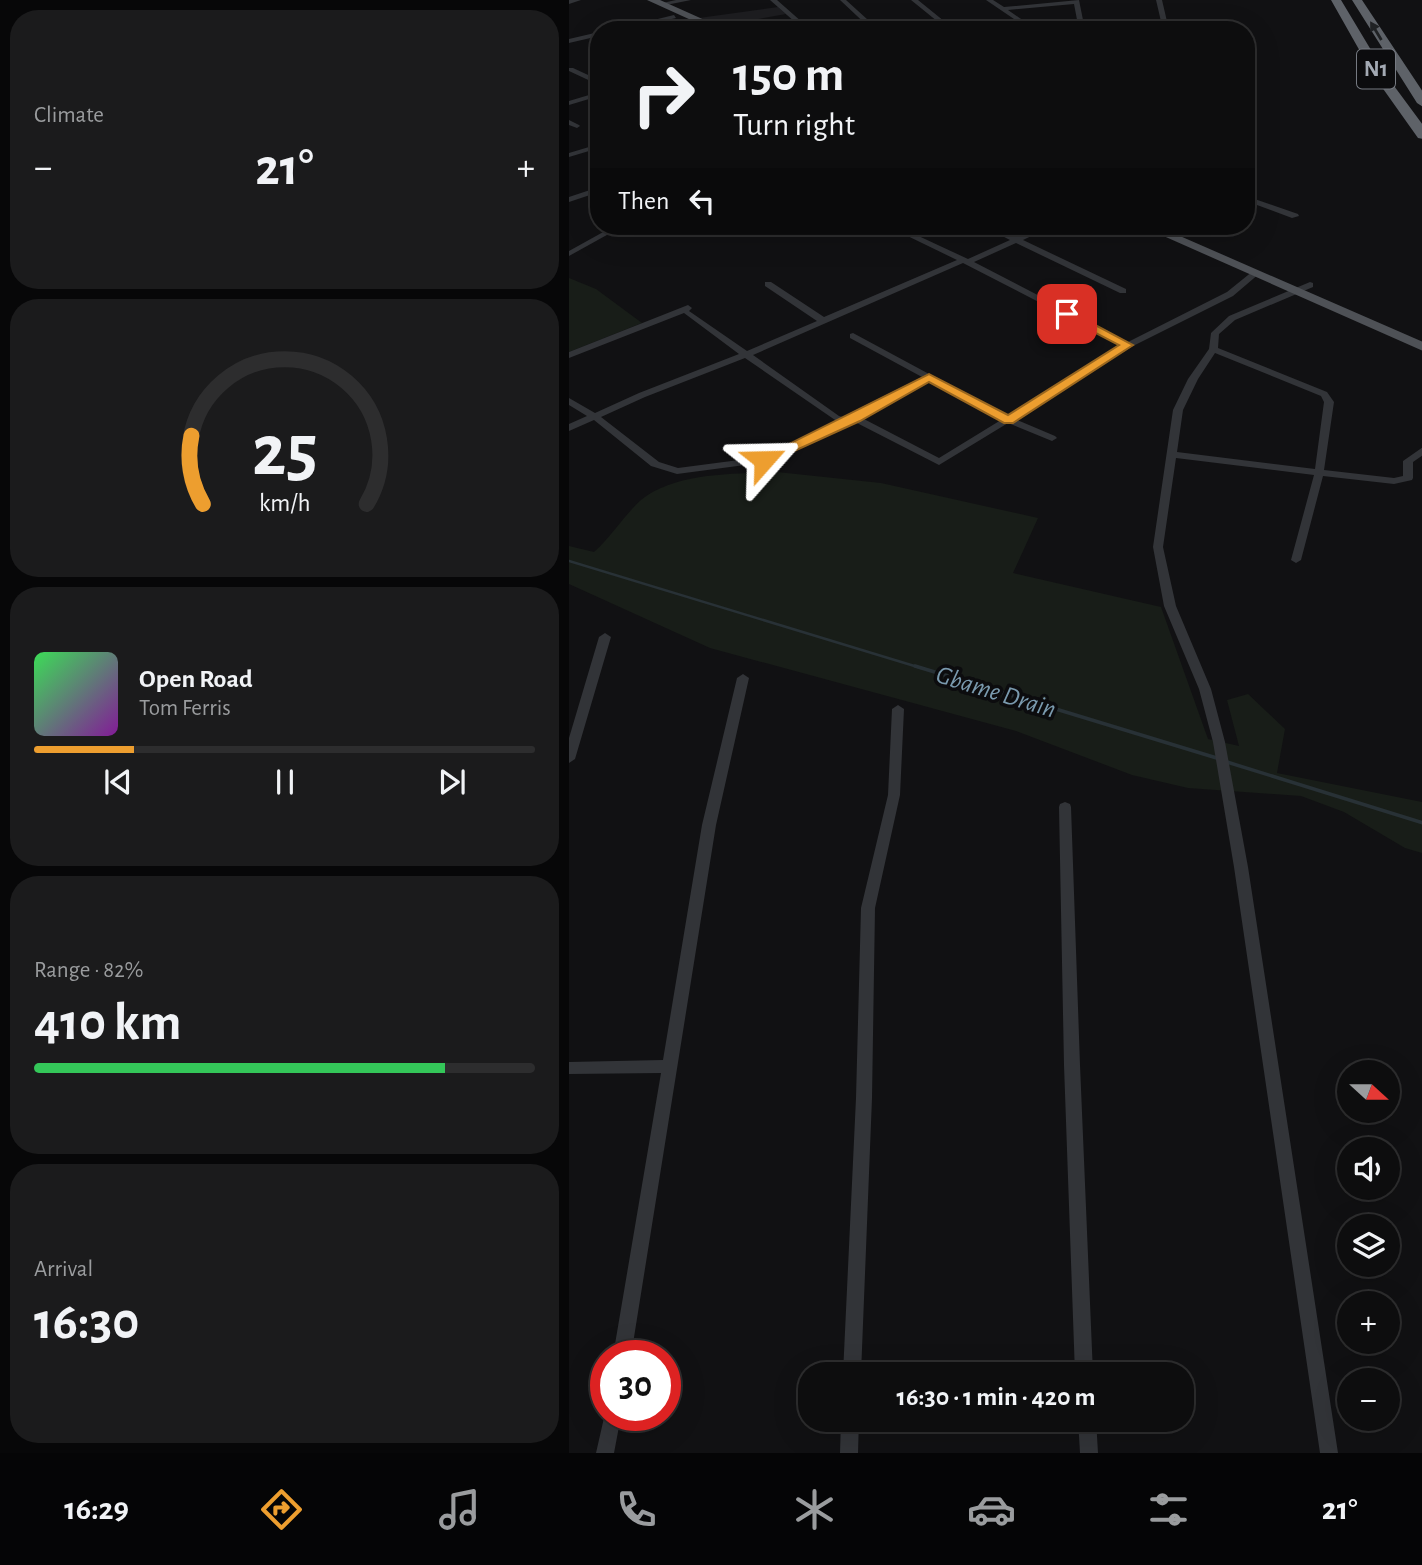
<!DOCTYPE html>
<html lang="en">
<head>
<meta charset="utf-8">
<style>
	:root { --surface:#0d0d0e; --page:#1b1b1c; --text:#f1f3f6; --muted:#9a9c9e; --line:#2d2d2e; --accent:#ed9e2f }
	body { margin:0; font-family:"Alegreya Sans",sans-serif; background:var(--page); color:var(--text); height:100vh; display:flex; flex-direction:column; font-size:26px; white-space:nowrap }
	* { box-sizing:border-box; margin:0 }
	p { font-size:23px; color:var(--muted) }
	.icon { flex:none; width:38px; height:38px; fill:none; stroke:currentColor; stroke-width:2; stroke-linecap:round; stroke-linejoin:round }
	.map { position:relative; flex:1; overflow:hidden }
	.details { display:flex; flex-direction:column; gap:10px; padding:10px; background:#070708; width:569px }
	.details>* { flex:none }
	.top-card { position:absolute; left:21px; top:21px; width:665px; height:214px; border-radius:28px; box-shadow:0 7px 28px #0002,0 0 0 2px var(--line); background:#0d0d0e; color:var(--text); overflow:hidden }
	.needle { width:46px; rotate:111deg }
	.controls { position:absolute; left:768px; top:1060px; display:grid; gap:14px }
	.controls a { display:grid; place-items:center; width:63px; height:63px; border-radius:50%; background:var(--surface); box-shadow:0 7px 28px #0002,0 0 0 2px var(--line); font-size:35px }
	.speed { position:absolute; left:21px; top:1340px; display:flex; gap:14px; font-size:35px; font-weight:700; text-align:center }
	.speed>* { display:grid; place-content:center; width:91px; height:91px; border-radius:50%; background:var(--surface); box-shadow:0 7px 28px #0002,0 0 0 2px var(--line); line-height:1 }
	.speed .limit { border:10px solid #d22; background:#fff; color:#111 }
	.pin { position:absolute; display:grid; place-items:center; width:60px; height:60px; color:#fff; margin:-30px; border-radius:14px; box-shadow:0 4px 10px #0006 }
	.me { position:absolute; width:77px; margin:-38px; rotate:65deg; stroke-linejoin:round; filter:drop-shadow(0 0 5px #0008) }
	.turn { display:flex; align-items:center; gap:24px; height:147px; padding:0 28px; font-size:32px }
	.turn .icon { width:91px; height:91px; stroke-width:2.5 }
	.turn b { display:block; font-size:49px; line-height:60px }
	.then { display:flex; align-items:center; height:66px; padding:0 28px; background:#0003; gap:14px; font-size:26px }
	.big { font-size:52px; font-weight:600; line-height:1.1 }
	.details .widget { flex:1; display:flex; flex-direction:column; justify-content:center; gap:10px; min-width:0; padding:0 24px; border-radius:28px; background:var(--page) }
	.details .dial { align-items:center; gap:0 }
	.dial svg { height:182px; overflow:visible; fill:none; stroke:var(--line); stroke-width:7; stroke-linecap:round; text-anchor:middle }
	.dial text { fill:var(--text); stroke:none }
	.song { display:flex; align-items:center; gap:21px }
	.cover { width:84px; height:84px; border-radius:10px; background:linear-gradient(135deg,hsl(130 70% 55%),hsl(290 70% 35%)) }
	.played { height:7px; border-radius:4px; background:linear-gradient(90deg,var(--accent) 20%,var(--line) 20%) }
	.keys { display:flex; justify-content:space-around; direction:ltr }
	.heat { display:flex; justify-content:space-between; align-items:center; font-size:38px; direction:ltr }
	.charge { height:10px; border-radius:5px; background:linear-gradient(90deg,#34c759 82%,var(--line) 0) }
	.trip { position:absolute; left:229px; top:1362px; width:396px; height:70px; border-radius:28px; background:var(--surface); box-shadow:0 7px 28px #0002,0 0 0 2px var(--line); font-weight:600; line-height:70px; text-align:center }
	.tabs { display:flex; height:112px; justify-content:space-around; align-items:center; background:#050506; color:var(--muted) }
	.tabs .icon { width:49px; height:49px }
	.tabs .active { color:var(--accent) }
	.tabs b { font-size:32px; color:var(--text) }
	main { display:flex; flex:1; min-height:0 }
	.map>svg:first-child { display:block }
	.built { fill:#1d1d20 }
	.green { fill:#181d18 }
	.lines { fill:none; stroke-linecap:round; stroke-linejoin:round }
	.stream-far1 { stroke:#283136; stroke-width:2.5 }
	.stream { stroke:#283136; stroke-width:3.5 }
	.minor { fill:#323438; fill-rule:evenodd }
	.primary { fill:#4e5156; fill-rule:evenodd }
	.motorway { fill:#5e6268; fill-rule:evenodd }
	.oneway { fill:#202224 }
	.route { fill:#ed9e2f; stroke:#9a671f; stroke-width:2 }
	.labels { text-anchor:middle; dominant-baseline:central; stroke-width:7; stroke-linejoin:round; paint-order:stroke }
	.shield { fill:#0c0c0e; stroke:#767a82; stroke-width:2 }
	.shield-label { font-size:23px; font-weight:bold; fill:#a3a9b3 }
	.water-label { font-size:26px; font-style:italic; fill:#7a9aae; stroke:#0c0c0e }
</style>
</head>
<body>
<main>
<section class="details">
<div class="widget"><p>Climate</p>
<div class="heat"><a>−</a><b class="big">21°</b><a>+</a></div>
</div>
<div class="widget dial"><svg viewBox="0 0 100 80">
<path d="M14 69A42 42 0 1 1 86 69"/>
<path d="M14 69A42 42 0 0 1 9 39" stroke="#ed9e2f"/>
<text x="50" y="56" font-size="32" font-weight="700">25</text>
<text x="50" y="72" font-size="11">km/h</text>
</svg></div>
<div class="widget">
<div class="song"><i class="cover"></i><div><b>Open Road</b><p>Tom Ferris</p></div></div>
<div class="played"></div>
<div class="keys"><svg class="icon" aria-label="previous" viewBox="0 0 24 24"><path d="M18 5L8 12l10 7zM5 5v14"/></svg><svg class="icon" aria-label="pause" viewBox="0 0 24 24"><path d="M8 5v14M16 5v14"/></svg><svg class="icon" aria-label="next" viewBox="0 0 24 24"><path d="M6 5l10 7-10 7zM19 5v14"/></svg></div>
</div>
<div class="widget"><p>Range · 82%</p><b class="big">410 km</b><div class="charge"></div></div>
<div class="widget"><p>Arrival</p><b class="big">16:30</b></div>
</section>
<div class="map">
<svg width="854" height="1453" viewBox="0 0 854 1453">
	<rect width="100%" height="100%" fill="#111113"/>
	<path class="built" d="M 209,7 L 217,14 L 150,26 L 130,18 Z"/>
	<path class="green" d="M 0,278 L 27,289 L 73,323 L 0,352 Z
		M 208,472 L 312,483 L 469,518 L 444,573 L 592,607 L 639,739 L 670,746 L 658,700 L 679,694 L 716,729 L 708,773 L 853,802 L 853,853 L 836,848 L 775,812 L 732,796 L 619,788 L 563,775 L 447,731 L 141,648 L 0,584 L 0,546 L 25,552 C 43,536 57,513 72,500 C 107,472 165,474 208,472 Z"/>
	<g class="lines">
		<path class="stream-far1" d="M 0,561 L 352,668"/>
		<path class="stream" d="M 346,666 L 651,759
			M 658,762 L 854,823"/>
		<path class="minor" d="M 0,0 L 12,0 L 0,4 Z
			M 107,0 L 122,0 L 92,6 L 89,4 Z
			M 201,0 L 208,0 L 242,30 L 235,30 Z
			M 271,0 L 277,0 L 310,30 L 303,30 Z
			M 342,0 L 349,0 L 386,30 L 379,30 Z
			M 417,0 L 424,0 L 435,7 L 510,0 L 516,30 L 510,30 L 505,4 L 439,10 L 468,30 L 461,30 Z
			M 587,0 L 593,0 L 600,30 L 594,30 Z
			M 105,15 L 107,18 L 56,30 L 44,30 Z
			M 30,32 L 30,36 L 0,43 L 0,39 Z
			M 0,68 L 4,68 L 30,80 L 30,85 L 0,71 Z
			M 30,92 L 30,96 L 0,105 L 0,101 Z
			M 0,120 L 10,125 L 11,126 L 8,128 L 0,125 Z
			M 30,144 L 30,148 L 0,157 L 0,153 Z
			M 30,187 L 30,192 L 0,202 L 0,197 Z
			M 677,196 L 729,214 L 730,216 L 723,218 L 677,201 Z
			M 45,226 L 54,226 L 0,256 L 0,251 Z
			M 318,226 L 328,226 L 399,259 L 441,240 L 414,226 L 424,226 L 448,237 L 473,226 L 483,226 L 454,240 L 557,289 L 557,293 L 551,293 L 447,243 L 405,262 L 559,342 L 658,292 L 684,271 L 691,273 L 664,296 L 562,347 L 446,419 L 486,436 L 488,438 L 483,441 L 439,423 L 370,465 L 286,422 L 199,462 L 108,474 L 82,466 L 25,420 L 0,431 L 0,424 L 18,416 L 0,405 L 0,398 L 26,413 L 70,393 L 170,354 L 115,313 L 0,358 L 0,352 L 119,305 L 123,308 L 120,311 L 178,351 L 248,321 L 196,286 L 196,282 L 202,282 L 255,317 L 388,260 ZM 394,263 L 553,345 L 438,416 L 284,333 L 281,334 L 281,338 L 353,377 L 277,418 L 270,416 L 184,355 ZM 176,358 L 269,422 L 193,457 L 109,468 L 90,462 L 32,417 L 76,397 ZM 360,381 L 432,420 L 370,458 L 293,418 Z
			M 741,282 L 744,283 L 744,287 L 666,320 L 650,334 L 649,348 L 758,392 L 765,402 L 755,470 L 825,478 L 834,476 L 834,461 L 854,447 L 854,455 L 844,462 L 844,478 L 843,480 L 825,484 L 754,476 L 732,560 L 727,563 L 722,560 L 745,475 L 607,458 L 594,547 L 607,606 L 642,689 L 656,742 L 679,867 L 769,1453 L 751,1453 L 665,867 L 644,742 L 630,689 L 595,606 L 584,547 L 604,410 L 619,379 L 640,349 L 642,333 L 660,316 ZM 646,353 L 752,396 L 755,402 L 746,469 L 608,452 L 614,410 L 629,379 Z
			M 36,633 L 42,637 L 6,759 L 0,763 L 0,738 L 30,637 Z
			M 174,674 L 180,678 L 147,825 L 62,1356 L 44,1356 L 92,1073 L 0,1074 L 0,1062 L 94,1060 L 133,825 L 168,678 Z
			M 329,705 L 335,709 L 331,795 L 306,908 L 303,1098 L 292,1374 L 274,1374 L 287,1098 L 292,908 L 319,795 L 323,709 Z
			M 496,802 L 501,804 L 502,807 L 511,1065 L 524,1374 L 506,1374 L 495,1065 L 490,807 L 491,804 Z
			M 37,1409 L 37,1416 L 52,1416 L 45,1453 L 27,1453 Z
			M 272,1419 L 290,1419 L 289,1453 L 271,1453 Z
			M 509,1419 L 527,1419 L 529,1453 L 511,1453 Z"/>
		<path class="primary" d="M 78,0 L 91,0 L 158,30 L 144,30 Z
			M 572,226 L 588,226 L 854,342 L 854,351 Z"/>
		<path class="motorway" d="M 762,0 L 772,0 L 817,75 L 854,125 L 854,139 L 849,138 L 805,76 Z
			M 783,0 L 793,0 L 854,92 L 854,107 L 848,103 Z"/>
	</g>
	<defs><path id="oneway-solid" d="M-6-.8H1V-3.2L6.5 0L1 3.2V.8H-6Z" transform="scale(1.75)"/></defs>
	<use class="oneway" href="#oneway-solid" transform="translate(807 31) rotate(-121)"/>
	<path class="route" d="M 498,310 L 564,345 L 444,423 L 435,423 L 360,382 L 291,421 L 199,463 L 188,460 L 360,374 L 439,415 L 550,345 L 494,316 L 493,314 Z"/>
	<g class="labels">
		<rect class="shield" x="788" y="49.5" width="38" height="39" rx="5"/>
		<g class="shield-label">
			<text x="807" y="69">N1</text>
		</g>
		<g class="water-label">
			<text transform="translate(427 692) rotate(17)">Gbame Drain</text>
		</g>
	</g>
</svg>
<div class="controls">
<a><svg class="needle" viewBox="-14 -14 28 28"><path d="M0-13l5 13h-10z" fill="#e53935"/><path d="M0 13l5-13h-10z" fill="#9a9c9e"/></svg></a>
<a><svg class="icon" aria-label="sound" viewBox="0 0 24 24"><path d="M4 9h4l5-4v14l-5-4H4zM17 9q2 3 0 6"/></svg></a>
<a><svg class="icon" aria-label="layers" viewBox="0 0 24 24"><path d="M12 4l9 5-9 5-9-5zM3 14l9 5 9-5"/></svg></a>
<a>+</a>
<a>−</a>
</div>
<div class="speed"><div class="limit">30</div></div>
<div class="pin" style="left:498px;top:314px;background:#d93025"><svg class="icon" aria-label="arrive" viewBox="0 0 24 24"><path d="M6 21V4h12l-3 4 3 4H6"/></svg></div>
<svg class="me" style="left:195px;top:460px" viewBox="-20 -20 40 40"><path d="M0-17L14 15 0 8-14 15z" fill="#ed9e2f" stroke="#fff" stroke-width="4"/></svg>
<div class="trip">16:30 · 1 min · 420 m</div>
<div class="top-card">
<div class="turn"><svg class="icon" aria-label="right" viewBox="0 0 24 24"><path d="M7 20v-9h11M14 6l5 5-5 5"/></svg><div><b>150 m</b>Turn right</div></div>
<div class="then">Then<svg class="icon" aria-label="left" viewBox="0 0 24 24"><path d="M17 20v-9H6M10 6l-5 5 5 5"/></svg></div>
</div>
</div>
</main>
<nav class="tabs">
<b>16:29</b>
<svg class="icon active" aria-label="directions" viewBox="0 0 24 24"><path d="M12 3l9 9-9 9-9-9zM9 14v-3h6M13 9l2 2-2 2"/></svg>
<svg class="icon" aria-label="music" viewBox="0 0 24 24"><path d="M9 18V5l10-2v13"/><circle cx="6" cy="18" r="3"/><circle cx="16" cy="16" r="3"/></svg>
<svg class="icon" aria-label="phone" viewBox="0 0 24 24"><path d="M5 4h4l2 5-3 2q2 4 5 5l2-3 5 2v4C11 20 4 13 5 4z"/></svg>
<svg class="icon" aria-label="climate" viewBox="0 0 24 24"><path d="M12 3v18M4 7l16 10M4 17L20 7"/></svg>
<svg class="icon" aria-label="car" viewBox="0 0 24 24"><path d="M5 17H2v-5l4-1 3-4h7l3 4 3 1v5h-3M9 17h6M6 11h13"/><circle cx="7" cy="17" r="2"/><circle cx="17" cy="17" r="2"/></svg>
<svg class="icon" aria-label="filters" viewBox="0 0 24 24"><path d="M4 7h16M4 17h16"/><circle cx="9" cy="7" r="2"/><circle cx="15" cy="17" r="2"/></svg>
<b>21°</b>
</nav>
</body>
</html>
